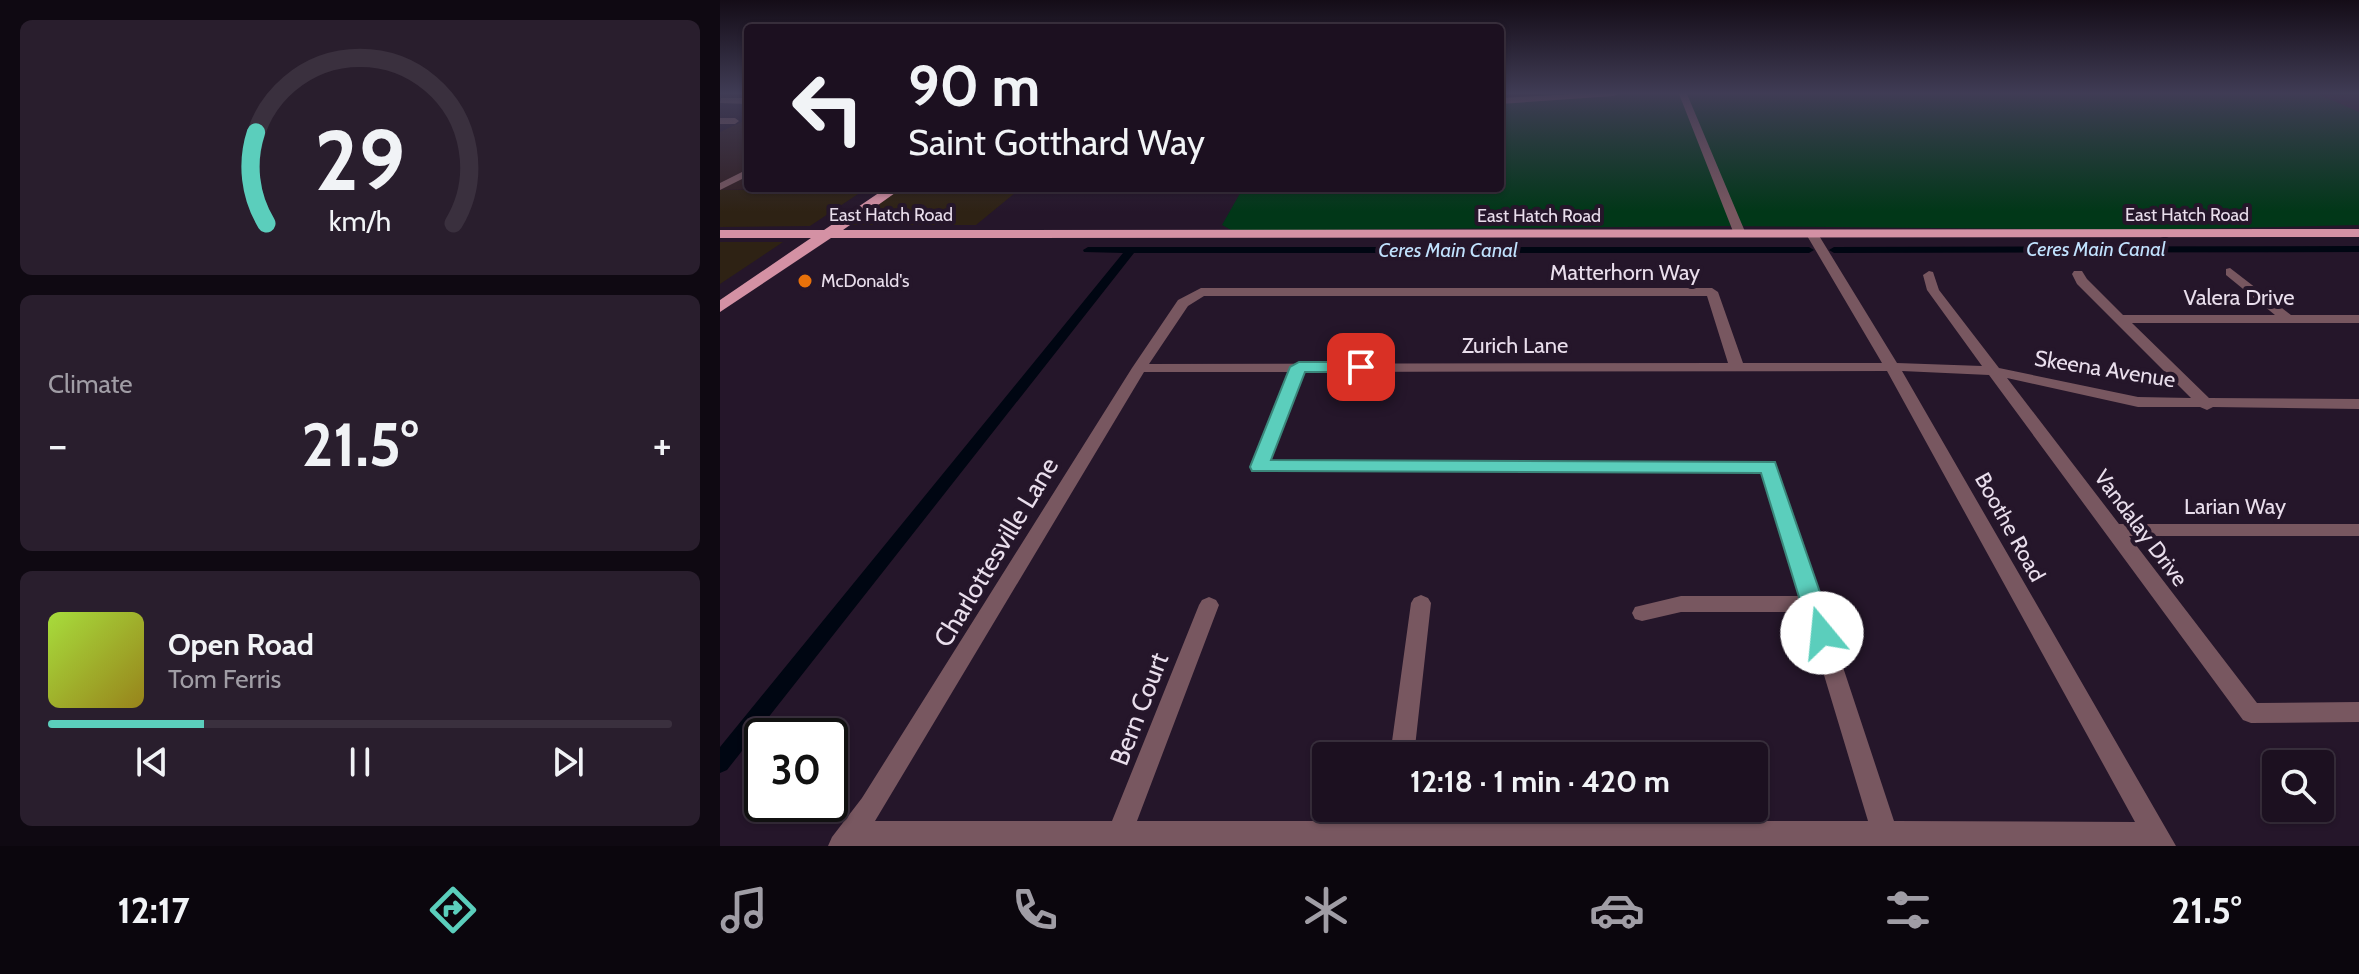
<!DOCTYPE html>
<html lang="en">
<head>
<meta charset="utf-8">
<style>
	:root { --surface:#1c1020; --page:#291e2d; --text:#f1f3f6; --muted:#a09da5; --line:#3a303e; --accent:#5bcebc }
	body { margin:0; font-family:Cabin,sans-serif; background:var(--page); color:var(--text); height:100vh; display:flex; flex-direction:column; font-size:30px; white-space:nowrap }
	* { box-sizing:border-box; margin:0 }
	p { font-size:26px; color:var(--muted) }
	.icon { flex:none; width:44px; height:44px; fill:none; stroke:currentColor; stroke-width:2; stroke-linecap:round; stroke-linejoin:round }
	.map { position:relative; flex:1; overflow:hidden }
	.side { display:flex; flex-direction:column; gap:20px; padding:20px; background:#0f0912; width:720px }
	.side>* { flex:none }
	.banner { position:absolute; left:24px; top:24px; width:760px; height:168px; border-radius:8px; box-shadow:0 2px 6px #0004,0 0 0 2px var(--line); background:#1c1020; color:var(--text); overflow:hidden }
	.fabs { position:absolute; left:1542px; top:750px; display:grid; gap:16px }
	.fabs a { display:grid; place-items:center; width:72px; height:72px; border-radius:8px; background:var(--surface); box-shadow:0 2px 6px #0004,0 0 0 2px var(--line); font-size:40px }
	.speed { position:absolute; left:24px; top:718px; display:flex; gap:16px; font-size:40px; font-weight:700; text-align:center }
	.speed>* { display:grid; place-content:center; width:104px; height:104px; border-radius:50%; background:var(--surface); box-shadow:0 2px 6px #0004,0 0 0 2px var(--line); line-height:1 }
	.speed .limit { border:4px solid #111; border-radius:12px; background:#fff; color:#111 }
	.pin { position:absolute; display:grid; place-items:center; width:68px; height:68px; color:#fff; margin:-34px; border-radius:16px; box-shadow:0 4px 12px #0006 }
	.me { position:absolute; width:88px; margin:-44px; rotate:343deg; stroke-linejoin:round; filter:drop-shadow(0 0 6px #0008) }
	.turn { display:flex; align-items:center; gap:28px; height:168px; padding:0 32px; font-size:36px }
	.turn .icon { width:104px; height:104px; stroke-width:2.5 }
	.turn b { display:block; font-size:56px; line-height:68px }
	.big { font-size:60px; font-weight:800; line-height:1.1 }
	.side .tile { flex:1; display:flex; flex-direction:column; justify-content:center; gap:12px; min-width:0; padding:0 28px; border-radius:12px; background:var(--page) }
	.side .dial { align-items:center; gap:0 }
	.dial svg { height:208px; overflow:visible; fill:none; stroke:var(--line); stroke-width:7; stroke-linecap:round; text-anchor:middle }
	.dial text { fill:var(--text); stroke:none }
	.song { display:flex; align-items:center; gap:24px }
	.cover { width:96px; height:96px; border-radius:12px; background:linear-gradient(135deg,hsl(80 70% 55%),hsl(50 70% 35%)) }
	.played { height:8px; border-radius:4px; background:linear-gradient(90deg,var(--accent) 25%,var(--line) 25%) }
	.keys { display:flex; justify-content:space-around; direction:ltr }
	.heat { display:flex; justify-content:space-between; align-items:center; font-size:44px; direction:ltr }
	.trip { position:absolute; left:592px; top:742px; width:456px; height:80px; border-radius:8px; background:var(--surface); box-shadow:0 2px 6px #0004,0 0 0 2px var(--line); font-weight:800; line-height:80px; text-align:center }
	.dock { display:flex; height:128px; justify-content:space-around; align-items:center; background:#0b060d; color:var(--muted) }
	.dock .icon { width:56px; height:56px }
	.dock .selected { color:var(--accent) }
	.dock b { font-size:36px; color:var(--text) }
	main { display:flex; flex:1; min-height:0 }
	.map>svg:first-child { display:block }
	.commercial { fill:#2e2214 }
	.industrial { fill:#311e22 }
	.green { fill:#013718 }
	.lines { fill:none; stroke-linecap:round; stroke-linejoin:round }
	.canal { fill:#000612; fill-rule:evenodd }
	.minor { fill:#785760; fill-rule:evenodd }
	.major { fill:#d491a4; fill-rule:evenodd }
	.route { fill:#5bcebc; stroke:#3b867a; stroke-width:2 }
	.food-dot { fill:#e8710a; stroke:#25162a; stroke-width:3 }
	.labels { text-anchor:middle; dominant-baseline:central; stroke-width:8; stroke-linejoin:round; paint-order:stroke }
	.far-street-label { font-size:18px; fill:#e9deec; stroke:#25162a }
	.far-poi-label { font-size:18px; fill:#e9deec; stroke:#25162a; text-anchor:start }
	.far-water-label { font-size:20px; font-style:italic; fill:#c1e2fe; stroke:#25162a }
	.street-label { font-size:22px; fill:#e9deec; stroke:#25162a }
	.near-street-label { font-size:26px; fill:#e9deec; stroke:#25162a }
</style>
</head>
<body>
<main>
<section class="side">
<div class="tile dial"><svg viewBox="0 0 100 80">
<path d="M14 69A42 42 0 1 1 86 69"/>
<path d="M14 69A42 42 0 0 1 10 34" stroke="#5bcebc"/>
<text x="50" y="56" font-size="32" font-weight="700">29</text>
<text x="50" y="72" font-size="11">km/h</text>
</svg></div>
<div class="tile"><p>Climate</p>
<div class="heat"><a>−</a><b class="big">21.5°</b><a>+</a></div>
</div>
<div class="tile">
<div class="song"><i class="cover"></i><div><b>Open Road</b><p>Tom Ferris</p></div></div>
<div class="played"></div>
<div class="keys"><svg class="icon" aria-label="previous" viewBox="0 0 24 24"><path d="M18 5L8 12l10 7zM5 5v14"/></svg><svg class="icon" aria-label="pause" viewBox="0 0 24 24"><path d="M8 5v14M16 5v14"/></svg><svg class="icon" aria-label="next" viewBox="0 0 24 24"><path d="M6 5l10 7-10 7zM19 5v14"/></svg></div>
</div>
</section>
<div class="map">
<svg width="1639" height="846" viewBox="0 0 1639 846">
	<rect width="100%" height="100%" fill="#25162a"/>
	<path class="commercial" d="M 147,188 L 90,226 L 0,227 L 0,190 Z
		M 182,188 L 301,188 L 256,225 L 128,225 Z
		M 0,242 L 63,242 L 0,284 Z"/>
	<path class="industrial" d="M 28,119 L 28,188 L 86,188 L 0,190 L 0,132 Z"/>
	<path class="green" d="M 822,94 L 1598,94 L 1639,112 L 1639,225 L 1426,230 L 1004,226 L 513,231 L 502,225 L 523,188 L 780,188 L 780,102 L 808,100 Z"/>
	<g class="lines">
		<path class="canal" d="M 1639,246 L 1639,252 L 1114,253 L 1109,250 L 1114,247 Z
			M 368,247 L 1089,247 L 1094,250 L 1089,253 L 414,253 L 7,770 L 0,773 L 0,747 L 403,253 L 364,252 L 363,250 Z"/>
		<path class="minor" d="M 855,94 L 898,94 L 894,96 L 780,104 L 780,98 Z
			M 959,94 L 967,94 L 1026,234 L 1024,236 L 1014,234 Z
			M 28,98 L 28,104 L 0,103 L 1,98 Z
			M 0,118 L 15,118 L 19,121 L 15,124 L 0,124 Z
			M 28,169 L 28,176 L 0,190 L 0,183 Z
			M 1092,231 L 1098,234 L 1177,363 L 1262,366 L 1207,290 L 1203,275 L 1209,271 L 1213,272 L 1219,290 L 1279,368 L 1418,397 L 1471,398 L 1357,284 L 1352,274 L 1354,271 L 1362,271 L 1367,279 L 1403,315 L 1555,315 L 1506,275 L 1506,269 L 1510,268 L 1571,315 L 1639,315 L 1639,323 L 1412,323 L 1489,398 L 1639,399 L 1639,409 L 1493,407 L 1487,410 L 1480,407 L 1418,407 L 1287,378 L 1399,524 L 1639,524 L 1639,536 L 1409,536 L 1537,703 L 1639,702 L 1639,722 L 1531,723 L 1523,720 L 1269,375 L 1182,371 L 1456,846 L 108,846 L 112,837 L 142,798 L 412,368 L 458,300 L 481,288 L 992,288 L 998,292 L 1023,363 L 1162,363 L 1086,234 ZM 484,296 L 987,296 L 1008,363 L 429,364 L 468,306 ZM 1167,371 L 1415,822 L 1174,821 L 1055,462 L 550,462 L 584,372 ZM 424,372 L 570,372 L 530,467 L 539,472 L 1042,471 L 1080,596 L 961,596 L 915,607 L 912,613 L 915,619 L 922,621 L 961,612 L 1085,612 L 1148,821 L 686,821 L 688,808 L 662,808 L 661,821 L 417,821 L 499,605 L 496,600 L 489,597 L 482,600 L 479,605 L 392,821 L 155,821 Z
			M 701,595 L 708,598 L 711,603 L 694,756 L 670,756 L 691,603 L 694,598 Z"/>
		<path class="major" d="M 166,188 L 182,188 L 123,230 L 1639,229 L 1639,237 L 111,238 L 0,312 L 0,300 L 91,238 L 0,238 L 0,230 L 104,230 Z"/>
	</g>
	<linearGradient id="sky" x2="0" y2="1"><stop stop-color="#140c17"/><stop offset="0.44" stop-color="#403c55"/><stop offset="1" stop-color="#403c55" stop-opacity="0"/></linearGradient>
	<rect width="1639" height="212" fill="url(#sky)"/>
	<path class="route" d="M 579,362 L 641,362 L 650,367 L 641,372 L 585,372 L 551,460 L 1055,462 L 1114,633 L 1110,639 L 1093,639 L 1090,633 L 1041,473 L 532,471 L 530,467 L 570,367 Z"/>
	<circle class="food-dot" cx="85" cy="281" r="8"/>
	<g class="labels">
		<g class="far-street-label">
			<text x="171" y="215">East Hatch Road</text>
			<text x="1467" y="215">East Hatch Road</text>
			<text x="819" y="216">East Hatch Road</text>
		</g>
		<g class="far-poi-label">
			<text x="101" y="281">McDonald's</text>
		</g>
		<g class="far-water-label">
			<text x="1376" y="249">Ceres Main Canal</text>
			<text x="728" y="250">Ceres Main Canal</text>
		</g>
		<g class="street-label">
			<text x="905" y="272">Matterhorn Way</text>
			<text x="1519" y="297">Valera Drive</text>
			<text x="795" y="345">Zurich Lane</text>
			<text transform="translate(1385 369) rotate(9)">Skeena Avenue</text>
			<text x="1515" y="506">Larian Way</text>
			<text transform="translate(1290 527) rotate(61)">Boothe Road</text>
			<text transform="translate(1421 528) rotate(53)">Vandalay Drive</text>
		</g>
		<g class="near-street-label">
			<text transform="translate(276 552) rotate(-59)">Charlottesville Lane</text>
			<text transform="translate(419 709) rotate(-69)">Bern Court</text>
		</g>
	</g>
</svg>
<div class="fabs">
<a><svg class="icon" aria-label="search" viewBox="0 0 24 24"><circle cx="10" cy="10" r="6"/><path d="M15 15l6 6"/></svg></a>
</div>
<div class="speed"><div class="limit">30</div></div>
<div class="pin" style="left:641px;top:367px;background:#d93025"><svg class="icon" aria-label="arrive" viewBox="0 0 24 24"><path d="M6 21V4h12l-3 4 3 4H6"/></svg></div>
<svg class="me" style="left:1102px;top:633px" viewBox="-20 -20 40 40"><circle r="19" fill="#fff"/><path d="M0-13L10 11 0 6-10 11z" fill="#5bcebc"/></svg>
<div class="trip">12:18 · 1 min · 420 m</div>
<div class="banner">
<div class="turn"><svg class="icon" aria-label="left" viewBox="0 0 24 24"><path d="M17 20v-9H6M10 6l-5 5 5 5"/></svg><div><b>90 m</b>Saint Gotthard Way</div></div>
</div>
</div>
</main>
<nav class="dock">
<b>12:17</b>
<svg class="icon selected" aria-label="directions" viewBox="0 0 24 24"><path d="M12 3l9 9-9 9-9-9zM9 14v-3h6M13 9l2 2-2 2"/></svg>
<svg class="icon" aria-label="music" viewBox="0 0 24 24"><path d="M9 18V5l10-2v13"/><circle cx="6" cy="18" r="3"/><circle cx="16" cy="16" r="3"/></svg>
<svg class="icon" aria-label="phone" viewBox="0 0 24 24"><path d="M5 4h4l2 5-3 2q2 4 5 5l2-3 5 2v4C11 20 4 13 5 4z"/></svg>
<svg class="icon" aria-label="climate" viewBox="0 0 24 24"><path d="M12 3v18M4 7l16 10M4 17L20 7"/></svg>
<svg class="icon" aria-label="car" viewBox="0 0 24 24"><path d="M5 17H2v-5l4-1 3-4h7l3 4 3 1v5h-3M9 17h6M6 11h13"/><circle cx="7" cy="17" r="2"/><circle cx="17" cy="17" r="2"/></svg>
<svg class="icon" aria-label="filters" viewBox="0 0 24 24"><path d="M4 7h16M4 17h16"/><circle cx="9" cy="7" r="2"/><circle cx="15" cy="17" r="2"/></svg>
<b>21.5°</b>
</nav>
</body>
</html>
